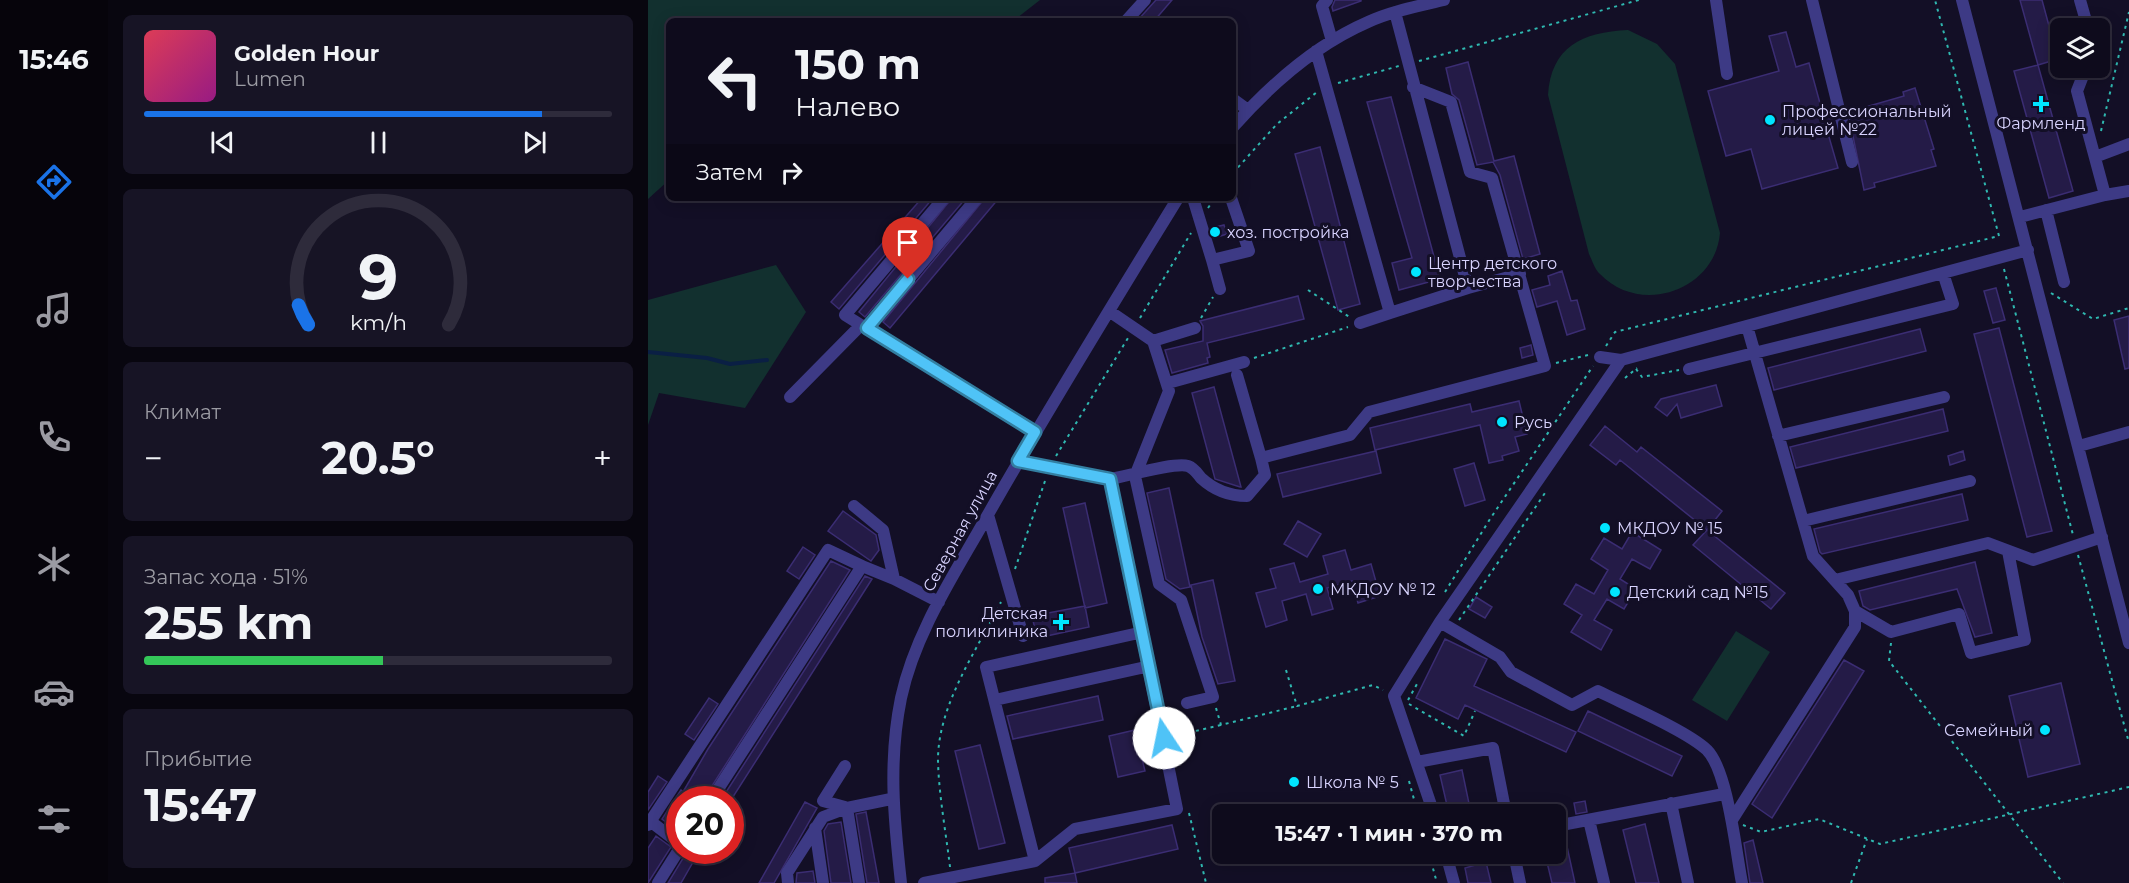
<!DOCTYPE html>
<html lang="ru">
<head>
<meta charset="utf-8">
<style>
	:root { --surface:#0e0b1c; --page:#171425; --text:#f1f3f6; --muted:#9b9ba3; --line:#2e2b3b; --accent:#1a73e8 }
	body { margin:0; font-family:Montserrat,sans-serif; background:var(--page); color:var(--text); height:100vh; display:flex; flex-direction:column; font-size:22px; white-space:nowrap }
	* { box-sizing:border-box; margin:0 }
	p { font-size:20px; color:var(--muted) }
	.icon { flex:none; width:33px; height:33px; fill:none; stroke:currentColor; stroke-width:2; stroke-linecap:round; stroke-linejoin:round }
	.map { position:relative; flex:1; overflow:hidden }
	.details { display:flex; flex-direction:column; gap:15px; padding:15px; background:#08060f; width:540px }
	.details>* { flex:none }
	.guide { position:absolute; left:18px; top:18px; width:570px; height:183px; border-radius:9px; box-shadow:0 3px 15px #0003,0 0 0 2px var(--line); background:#0e0b1c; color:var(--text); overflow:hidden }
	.tools { position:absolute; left:1402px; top:18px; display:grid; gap:12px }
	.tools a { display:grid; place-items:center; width:60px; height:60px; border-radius:9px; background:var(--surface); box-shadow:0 3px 15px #0003,0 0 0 2px var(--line); font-size:30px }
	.speed { position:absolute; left:18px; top:786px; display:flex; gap:12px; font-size:30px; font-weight:700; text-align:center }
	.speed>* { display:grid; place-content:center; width:78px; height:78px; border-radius:50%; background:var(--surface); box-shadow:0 3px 15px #0003,0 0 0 2px var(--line); line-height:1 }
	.speed .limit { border:9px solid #d22; background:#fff; color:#111 }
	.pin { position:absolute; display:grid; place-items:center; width:51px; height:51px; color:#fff; margin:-62px -26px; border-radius:50% 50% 50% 0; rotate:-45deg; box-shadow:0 0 6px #0007 }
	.pin .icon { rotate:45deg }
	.me { position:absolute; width:66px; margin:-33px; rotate:349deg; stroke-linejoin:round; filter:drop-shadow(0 0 4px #0008) }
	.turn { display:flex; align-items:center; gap:21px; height:126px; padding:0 30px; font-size:27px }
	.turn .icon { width:78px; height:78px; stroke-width:2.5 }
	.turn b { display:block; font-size:42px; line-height:51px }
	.then { display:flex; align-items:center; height:57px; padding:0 30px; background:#0003; gap:12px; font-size:22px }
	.big { font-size:45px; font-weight:700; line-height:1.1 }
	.details .widget { flex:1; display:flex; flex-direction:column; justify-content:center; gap:9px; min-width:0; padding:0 21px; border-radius:9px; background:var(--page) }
	.details .dial { align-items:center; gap:0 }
	.dial svg { height:156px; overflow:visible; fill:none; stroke:var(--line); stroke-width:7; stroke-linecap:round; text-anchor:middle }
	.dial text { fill:var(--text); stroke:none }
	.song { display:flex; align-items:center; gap:18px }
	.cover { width:72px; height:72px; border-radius:9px; background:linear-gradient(135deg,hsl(350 70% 55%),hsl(310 70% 35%)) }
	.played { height:6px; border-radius:3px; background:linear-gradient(90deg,var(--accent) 85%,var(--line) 85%) }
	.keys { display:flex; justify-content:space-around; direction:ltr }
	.heat { display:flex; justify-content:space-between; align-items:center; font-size:33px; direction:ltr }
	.charge { height:9px; border-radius:4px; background:linear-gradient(90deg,#34c759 51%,var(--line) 0) }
	.trip { position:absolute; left:564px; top:804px; width:354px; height:60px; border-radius:9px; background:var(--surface); box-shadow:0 3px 15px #0003,0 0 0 2px var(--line); font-weight:700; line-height:60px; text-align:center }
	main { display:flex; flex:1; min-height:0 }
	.dock { display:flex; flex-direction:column; width:108px; justify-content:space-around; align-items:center; background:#06040b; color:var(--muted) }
	.dock .icon { width:42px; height:42px }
	.dock .on { color:var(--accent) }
	.dock b { font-size:27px; color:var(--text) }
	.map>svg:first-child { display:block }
	.green { fill:#12302f }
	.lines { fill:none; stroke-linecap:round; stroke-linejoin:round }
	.stream { stroke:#0a1f44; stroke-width:4 }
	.building { fill:#241b47; stroke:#3b2d73; stroke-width:1.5 }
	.path { stroke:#2fb8b0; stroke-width:2; stroke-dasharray:3 4.5; stroke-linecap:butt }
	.minor { stroke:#3d3a85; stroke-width:12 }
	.route-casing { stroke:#337fa1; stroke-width:15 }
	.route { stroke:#4fc3f7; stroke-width:10 }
	.poi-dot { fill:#00e5ff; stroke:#130f26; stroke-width:2 }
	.labels { text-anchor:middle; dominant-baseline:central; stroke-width:6; stroke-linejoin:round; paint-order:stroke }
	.poi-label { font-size:16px; fill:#d9d4ff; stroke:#130f26; text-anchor:start }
	.street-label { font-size:16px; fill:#d9d4ff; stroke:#130f26 }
</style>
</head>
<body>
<main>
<nav class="dock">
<b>15:46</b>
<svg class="icon on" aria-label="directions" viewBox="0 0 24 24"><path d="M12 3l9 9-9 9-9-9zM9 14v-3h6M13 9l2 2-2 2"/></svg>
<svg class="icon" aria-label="music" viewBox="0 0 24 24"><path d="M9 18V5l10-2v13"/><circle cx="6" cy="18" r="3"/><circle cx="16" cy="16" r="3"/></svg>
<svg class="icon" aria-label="phone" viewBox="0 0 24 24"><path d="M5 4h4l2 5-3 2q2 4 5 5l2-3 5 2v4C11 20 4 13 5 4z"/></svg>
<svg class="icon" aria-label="climate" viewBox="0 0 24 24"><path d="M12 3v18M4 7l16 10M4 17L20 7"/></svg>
<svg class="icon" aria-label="car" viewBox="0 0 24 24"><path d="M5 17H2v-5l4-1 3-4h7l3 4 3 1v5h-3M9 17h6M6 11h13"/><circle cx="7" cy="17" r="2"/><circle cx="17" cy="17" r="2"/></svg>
<svg class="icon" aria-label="filters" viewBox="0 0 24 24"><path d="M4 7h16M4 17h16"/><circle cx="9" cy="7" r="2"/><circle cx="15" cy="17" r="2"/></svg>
</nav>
<section class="details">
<div class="widget">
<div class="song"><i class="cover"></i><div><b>Golden Hour</b><p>Lumen</p></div></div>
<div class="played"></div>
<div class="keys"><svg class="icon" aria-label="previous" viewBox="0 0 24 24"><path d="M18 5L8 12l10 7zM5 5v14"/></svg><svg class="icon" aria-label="pause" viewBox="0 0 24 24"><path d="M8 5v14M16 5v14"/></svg><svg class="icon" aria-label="next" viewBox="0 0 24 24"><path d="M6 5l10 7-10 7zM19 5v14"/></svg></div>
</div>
<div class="widget dial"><svg viewBox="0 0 100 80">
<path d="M14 69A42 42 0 1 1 86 69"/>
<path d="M14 69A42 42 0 0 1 9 59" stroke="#1a73e8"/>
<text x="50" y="56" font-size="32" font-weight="700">9</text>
<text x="50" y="72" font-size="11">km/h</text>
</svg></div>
<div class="widget"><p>Климат</p>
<div class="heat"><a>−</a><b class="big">20.5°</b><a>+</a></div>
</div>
<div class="widget"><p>Запас хода · 51%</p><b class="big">255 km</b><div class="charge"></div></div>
<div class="widget"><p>Прибытие</p><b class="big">15:47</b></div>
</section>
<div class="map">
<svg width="1481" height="883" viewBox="0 0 1481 883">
	<rect width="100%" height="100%" fill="#130f26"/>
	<path class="green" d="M 0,0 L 392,0 L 365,21 L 21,21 L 21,180 L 0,199 Z
		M 980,30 L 1009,44 L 1027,64 L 1072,233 C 1067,291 992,316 952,274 C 947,270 944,260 941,254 L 900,95 C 903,47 934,32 980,30 Z
		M 128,265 L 158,312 L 97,408 L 11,393 L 0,425 L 0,300 Z
		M 1088,631 L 1122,652 L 1079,721 L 1044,700 Z"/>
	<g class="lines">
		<path class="stream" d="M 0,352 L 59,358 L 82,364 L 119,360"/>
	</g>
	<path class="building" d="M 508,0 L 524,0 L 506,21 L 489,21 Z
		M 687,0 L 713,0 L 713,1 L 685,11 L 684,7 Z
		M 1372,0 L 1394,0 L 1410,59 L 1390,65 Z
		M 1138,32 L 1148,67 L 1161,63 L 1176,118 L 1184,116 L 1187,128 L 1179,130 L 1190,168 L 1114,189 L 1103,149 L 1078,156 L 1060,91 L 1131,71 L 1121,36 Z
		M 820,62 L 846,161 L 866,156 L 892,254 L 875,259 L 852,175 L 845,162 L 829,165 L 811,100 L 804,94 L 798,68 Z
		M 1390,65 L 1425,191 L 1401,198 L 1366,71 Z
		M 1267,88 L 1286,149 L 1283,150 L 1288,166 L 1226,183 L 1227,187 L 1216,190 L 1200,112 L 1256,96 L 1255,92 Z
		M 743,97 L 792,279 L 751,290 L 744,263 L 764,258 L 719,102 Z
		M 672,147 L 712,304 L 690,310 L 647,154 Z
		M 274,198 L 285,198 L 191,309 L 183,302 Z
		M 304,198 L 318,198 L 217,317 L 211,312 Z
		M 337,198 L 351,198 L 242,328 L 235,322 Z
		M 576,225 L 579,234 L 566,238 L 563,228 Z
		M 914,271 L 923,301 L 929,300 L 937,329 L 919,335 L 909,301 L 889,307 L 884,290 L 902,285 L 900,276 Z
		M 1348,288 L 1357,320 L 1345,323 L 1336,291 Z
		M 650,296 L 656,319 L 559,343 L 562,357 L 559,358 L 560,363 L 524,373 L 517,350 L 555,341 L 555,326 L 552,321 Z
		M 1481,316 L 1481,368 L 1477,369 L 1466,320 Z
		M 1351,328 L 1404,531 L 1379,537 L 1326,334 Z
		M 1272,329 L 1278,351 L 1126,390 L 1120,368 Z
		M 883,345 L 885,355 L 874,358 L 872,348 Z
		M 1068,385 L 1074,406 L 1033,418 L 1029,404 L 1019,416 L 1007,407 L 1013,399 Z
		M 566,387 L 593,487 L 592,487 L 567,479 L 544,393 Z
		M 871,401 L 879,434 L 867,437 L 871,451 L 854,456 L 855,460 L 841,463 L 832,425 L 727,450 L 722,428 L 822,404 L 824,412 Z
		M 1295,409 L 1300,431 L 1148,468 L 1142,447 Z
		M 957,426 L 989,452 L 993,447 L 1074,511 L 1059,530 L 972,460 L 968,465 L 942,445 Z
		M 728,451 L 733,473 L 635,497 L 629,474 Z
		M 1315,451 L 1317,460 L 1302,465 L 1300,456 Z
		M 826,463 L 837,500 L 817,506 L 806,469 Z
		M 521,488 L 542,587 L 532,589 L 518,579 L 499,493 Z
		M 1314,494 L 1320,520 L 1174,554 L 1172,552 L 1166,529 Z
		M 437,503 L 459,603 L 437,608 L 415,508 Z
		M 195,511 L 228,535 L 231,550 L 223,561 L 180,531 Z
		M 650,521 L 673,534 L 659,557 L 636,544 Z
		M 1059,530 L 1137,593 L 1123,609 L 1045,545 Z
		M 984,532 L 1013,550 L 1002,569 L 984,559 L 972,579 L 988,589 L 976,609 L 959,599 L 946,620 L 964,630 L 953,650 L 923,632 L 934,615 L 916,604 L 928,584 L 946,594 L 960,570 L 943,559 L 956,538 L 974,549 Z
		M 155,547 L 167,555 L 151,579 L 139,571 Z
		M 697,550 L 703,570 L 723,564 L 732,596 L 710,603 L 704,581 L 679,588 L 685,609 L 664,615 L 658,594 L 634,601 L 639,620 L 618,627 L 608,593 L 628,588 L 622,569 L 646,563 L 652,582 L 680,574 L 675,556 Z
		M 183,561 L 202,570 L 55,800 L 32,800 L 32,833 L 14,819 L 33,790 L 35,792 L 60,749 Z
		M 1327,562 L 1344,633 L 1327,637 L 1309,589 L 1222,610 L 1215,606 L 1211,591 Z
		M 217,576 L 224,579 L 83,800 L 73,800 Z
		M 565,580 L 587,681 L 570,684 L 554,637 L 543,585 Z
		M 828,597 L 844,607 L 837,618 L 821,609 Z
		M 437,606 L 441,627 L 389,638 L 384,616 Z
		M 797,639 L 839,659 L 826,686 L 928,732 L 918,752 L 817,705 L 810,719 L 768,698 Z
		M 1196,660 L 1216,671 L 1124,818 L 1104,804 Z
		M 1413,683 L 1432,764 L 1380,777 L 1361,696 Z
		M 450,696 L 455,720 L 365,739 L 359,716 Z
		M 61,698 L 70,704 L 46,740 L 37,734 Z
		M 940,711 L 1034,756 L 1024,776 L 930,731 Z
		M 487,730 L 497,771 L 470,777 L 461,736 Z
		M 332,745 L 357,843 L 331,849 L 307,751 Z
		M 814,770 L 823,813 L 801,814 L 792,775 Z
		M 10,776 L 19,782 L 0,810 L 0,792 Z
		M 937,801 L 939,812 L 928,814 L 926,803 Z
		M 157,802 L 169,808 L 126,883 L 111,883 Z
		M 218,812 L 231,883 L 219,883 L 208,814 Z
		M 193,822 L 203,883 L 183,883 L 176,831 L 180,824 Z
		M 997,824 L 1011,883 L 988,883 L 975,830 Z
		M 524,825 L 530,849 L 427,873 L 421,848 Z
		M 8,836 L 23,847 L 0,883 L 0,848 Z
		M 1105,840 L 1115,883 L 1102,883 L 1096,843 Z
		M 918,842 L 927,883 L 904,883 L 897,854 L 908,854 L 908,844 Z
		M 40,850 L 52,850 L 33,883 L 20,883 Z
		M 838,862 L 843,883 L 820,883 L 817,868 Z
		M 165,871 L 167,883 L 148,883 L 149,873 Z
		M 427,873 L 429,883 L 397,883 L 397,878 Z"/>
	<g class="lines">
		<path class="path" d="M 771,61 L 991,0
			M 690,83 L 751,66
			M 1453,131 L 1481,12
			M 585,173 L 629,124 L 669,92
			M 560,208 L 567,198
			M 1356,269 L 1425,535
			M 660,290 L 703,318
			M 1403,293 L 1445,319 L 1481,308
			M 492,318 L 543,233
			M 553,318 L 565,297
			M 958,346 L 967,332 L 1351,236 L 1287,0
			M 606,358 L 700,327
			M 908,363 L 940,355
			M 988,369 L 994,377 L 1031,370
			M 977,378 L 989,368
			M 408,456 L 480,338
			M 1430,555 L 1481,743
			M 367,569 L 398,478
			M 797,592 L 842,519 L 945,366
			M 811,620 L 897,493
			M 1243,643 L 1241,661 L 1415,883
			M 638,670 L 649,706 L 725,685 L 735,690
			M 760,700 L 769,684
			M 761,704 L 816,736 L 827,711
			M 568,708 L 573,725 L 649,706
			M 526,736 L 573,725
			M 761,781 L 770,814
			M 541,813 L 558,883
			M 1095,825 L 1113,832 L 1171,819 L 1232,844 L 1481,787
			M 781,854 L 789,883
			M 302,867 C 298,833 291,796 290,762 C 289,706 329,650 353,602
			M 1203,883 L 1219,839"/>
		<path class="minor" d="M 679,0 L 674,6 L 684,41
			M 1068,0 L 1079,74
			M 1164,0 L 1204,162
			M 1314,0 L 1481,643
			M 1432,0 L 1440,28
			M 478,21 L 497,0
			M 668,51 L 742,313 L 820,288 L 747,12
			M 585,99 L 600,110
			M 585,127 C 623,84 667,45 720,22 C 744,11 771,6 796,0
			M 1447,157 L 1481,144
			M 1457,195 L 1481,191
			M 545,198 L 564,260
			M 1398,210 L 1416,282
			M 1372,217 L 1457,195 L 1429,91 L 1438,68
			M 820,288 L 872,274
			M 572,289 L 564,260 L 601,251 L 583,198
			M 461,311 L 505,341 L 521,391 L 487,476 L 511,584 L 533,600 L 565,697 L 539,703
			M 712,323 L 742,313
			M 213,325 L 387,432
			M 219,328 L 329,198
			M 505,341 L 547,328
			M 952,357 L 973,360
			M 1041,369 L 1305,304 L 1295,273
			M 589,375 L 613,458 L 702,435 L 721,412 L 897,366 L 844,178 L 822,172 L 803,102 L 765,87
			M 520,383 L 596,362
			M 142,397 L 213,325 L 197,315 L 296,198
			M 1130,436 L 1296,397
			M 1431,446 L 1481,432
			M 370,461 L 462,479
			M 206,506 L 235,530 L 246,579
			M 340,515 L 375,636
			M 1155,521 L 1322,481
			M 1187,580 L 1340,543 L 1385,560 L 1454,537
			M 1207,611 L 1243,632 L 1311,614 L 1323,653 L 1377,640 L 1360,551
			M 792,622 L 852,657 L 863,672 L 924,705 L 950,691 C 978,705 1039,731 1059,750 C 1080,771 1088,853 1094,883
			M 347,700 L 502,666
			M 769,762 L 845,748 L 858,814
			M 197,766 L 175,801 L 197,807
			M 63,800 L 214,566 L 246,579 L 291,602
			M 1023,803 L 1040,883
			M 786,814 L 746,696 L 792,622 L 973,360 L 1380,250
			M 941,820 L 956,883
			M 1084,820 L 1207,627 L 1207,611 L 1200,595 L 1165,556 L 1099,326
			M 2,821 L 32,844
			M 0,825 L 180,550 L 214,566
			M 908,826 L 1076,794
			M 167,828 L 175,883
			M 798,854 L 806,883
			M 866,854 L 872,883
			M 387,861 L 427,829 L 529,809 L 462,479 C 480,476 526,462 540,466 C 546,468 549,473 553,478 C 566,490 582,496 599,496 L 617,475 L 613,458
			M 10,883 L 32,848
			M 140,883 L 139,873 L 175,817 L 199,808
			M 211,883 L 199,808 L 243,799
			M 253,883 C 246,819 240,762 253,698 C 267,633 306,575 338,518 C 400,409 465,304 530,198
			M 276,883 L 387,861 L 338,667 L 495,632"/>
	</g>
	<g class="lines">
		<g class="route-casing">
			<path id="route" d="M 260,279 L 219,328 L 387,432 L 370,461 L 462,479 L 516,738"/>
		</g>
		<use href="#route" class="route"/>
	</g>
	<g class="poi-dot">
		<path d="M1390 95h6v6h6v6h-6v6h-6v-6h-6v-6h6z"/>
		<circle cx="1122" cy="120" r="6"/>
		<circle cx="567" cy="232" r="6"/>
		<circle cx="768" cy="272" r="6"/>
		<circle cx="854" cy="422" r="6"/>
		<circle cx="957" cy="528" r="6"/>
		<circle cx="670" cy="589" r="6"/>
		<circle cx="967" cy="592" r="6"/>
		<path d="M410 613h6v6h6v6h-6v6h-6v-6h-6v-6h6z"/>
		<circle cx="1397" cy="730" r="6"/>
		<circle cx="646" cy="782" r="6"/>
	</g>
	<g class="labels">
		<g class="poi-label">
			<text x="1134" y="111">Профессиональный<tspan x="1134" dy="18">лицей №22</tspan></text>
			<text x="1393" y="123" text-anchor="middle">Фармленд</text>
			<text x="579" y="232">хоз. постройка</text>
			<text x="780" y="263">Центр детского<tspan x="780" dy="18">творчества</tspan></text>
			<text x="866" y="422">Русь</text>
			<text x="969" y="528">МКДОУ № 15</text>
			<text x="682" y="589">МКДОУ № 12</text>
			<text x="979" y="592">Детский сад №15</text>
			<text x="400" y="613" text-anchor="end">Детская<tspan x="400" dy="18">поликлиника</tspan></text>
			<text x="1385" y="730" text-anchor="end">Семейный</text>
			<text x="658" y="782">Школа № 5</text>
		</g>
		<g class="street-label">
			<text transform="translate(312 531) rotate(-61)">Северная улица</text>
		</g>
	</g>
</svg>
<div class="tools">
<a><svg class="icon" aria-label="layers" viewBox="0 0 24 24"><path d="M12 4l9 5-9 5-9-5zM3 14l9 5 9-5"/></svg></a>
</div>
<div class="speed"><div class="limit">20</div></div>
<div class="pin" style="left:260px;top:279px;background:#d93025"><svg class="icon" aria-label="arrive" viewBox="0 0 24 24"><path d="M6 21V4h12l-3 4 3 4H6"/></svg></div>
<svg class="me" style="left:516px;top:738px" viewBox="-20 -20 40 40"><circle r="19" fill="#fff"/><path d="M0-13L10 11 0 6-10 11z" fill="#4fc3f7"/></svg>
<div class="trip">15:47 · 1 мин · 370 m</div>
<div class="guide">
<div class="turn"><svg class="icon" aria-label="left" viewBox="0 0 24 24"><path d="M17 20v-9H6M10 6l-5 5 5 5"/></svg><div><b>150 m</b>Налево</div></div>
<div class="then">Затем<svg class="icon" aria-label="right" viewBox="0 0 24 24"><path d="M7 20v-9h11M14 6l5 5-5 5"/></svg></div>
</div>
</div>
</main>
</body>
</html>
